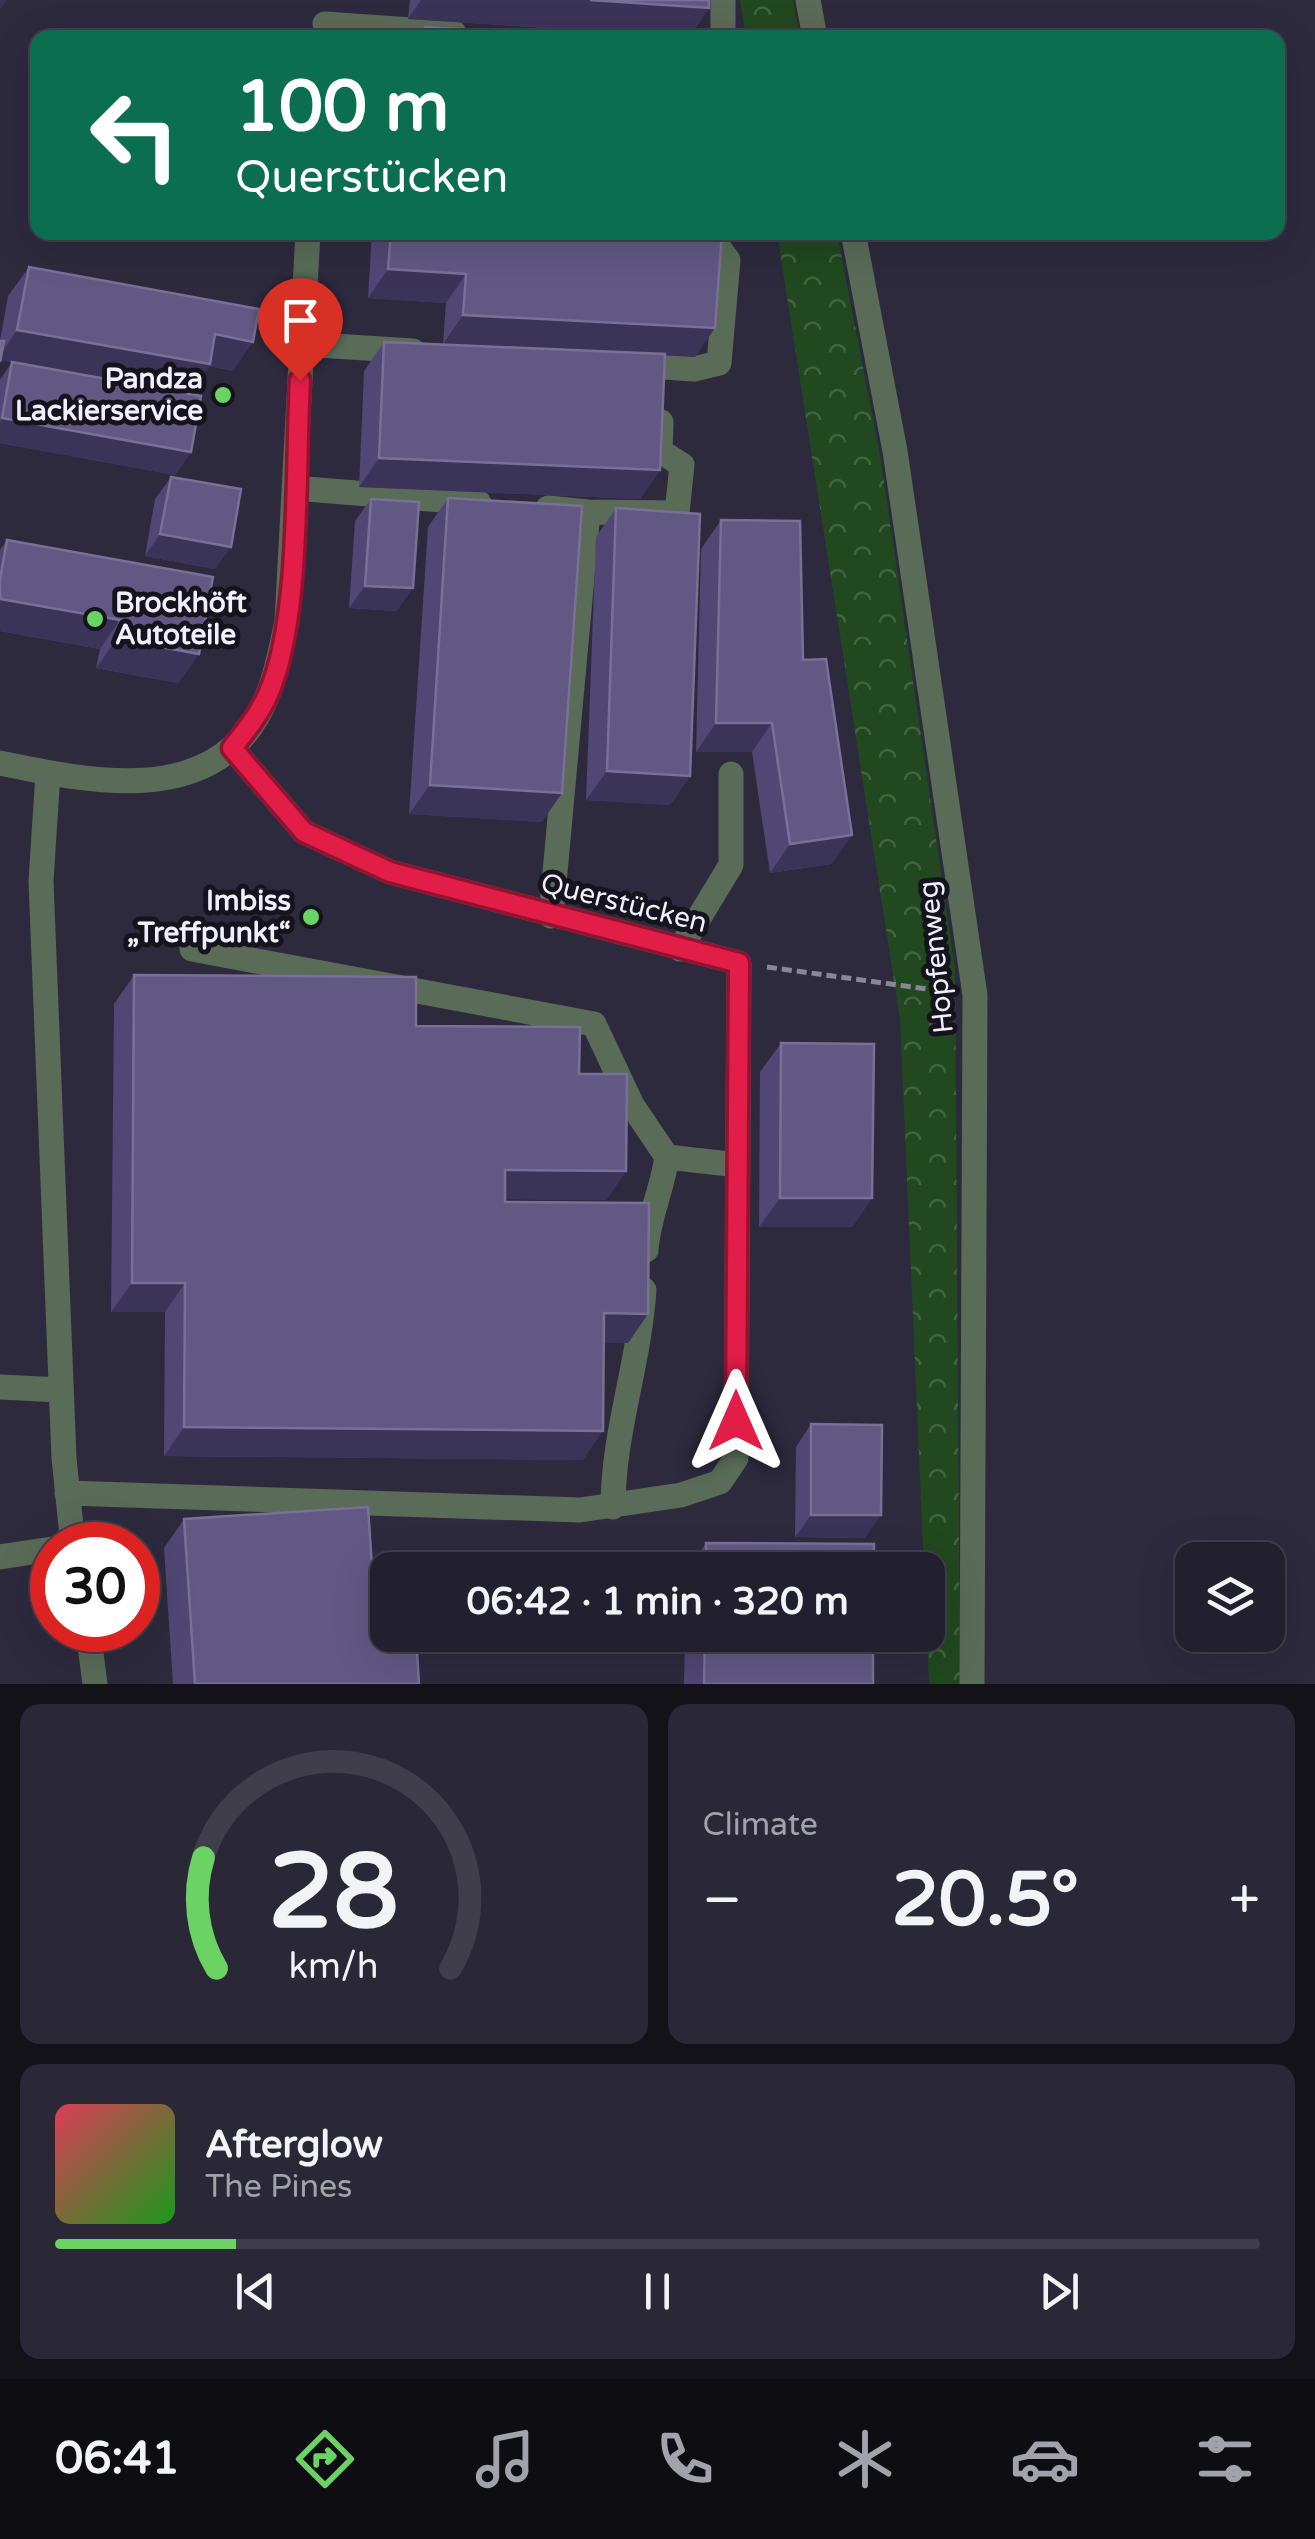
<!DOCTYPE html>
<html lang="en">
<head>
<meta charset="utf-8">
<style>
	:root { --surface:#22202e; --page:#2a2836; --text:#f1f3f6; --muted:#a2a3aa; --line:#3f3e4a; --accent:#6ad364 }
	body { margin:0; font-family:"Varela Round",sans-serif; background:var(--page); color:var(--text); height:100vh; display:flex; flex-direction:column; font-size:38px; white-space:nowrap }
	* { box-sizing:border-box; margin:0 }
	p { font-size:32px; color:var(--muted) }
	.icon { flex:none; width:55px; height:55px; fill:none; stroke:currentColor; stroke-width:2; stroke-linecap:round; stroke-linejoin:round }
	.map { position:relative; height:1684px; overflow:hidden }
	.drawer { display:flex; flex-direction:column; gap:20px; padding:20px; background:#131219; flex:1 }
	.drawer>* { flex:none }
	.top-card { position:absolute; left:30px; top:30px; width:1255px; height:210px; border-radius:20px; box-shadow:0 10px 40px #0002,0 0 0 2px var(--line); background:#0b6e4f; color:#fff; overflow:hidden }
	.buttons { position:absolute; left:1175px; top:1542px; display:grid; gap:20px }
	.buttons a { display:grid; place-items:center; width:110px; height:110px; border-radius:20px; background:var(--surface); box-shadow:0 10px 40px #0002,0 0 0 2px var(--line); font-size:50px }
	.speed { position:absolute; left:30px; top:1522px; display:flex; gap:20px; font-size:50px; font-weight:700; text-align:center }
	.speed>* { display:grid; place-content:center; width:130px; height:130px; border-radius:50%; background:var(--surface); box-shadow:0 10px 40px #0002,0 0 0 2px var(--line); line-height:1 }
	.speed .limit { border:15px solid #d22; background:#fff; color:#111 }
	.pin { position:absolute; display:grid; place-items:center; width:85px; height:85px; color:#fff; margin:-102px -42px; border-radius:50% 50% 50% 0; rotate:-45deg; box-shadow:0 0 10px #0007 }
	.pin .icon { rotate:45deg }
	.me { position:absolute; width:110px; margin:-55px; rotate:0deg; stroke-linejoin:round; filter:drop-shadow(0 0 8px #0008) }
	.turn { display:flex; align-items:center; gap:35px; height:210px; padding:0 40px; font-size:45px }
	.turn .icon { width:130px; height:130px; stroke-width:2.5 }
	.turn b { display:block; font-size:70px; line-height:85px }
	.big { font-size:75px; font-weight:700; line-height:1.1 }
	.drawer .tile { flex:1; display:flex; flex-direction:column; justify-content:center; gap:15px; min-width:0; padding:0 35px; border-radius:20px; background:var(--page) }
	.drawer .dial { align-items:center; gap:0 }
	.dial svg { height:260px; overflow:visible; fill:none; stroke:var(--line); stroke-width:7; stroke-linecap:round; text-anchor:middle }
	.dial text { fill:var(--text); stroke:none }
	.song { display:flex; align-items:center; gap:30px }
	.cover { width:120px; height:120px; border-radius:15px; background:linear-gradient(135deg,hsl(350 70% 55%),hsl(120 70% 35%)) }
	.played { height:10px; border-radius:5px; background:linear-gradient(90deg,var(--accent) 15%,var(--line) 15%) }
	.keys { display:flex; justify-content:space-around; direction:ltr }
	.heat { display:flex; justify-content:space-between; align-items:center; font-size:55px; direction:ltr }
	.drawer .tiles { flex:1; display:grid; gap:20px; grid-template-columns:1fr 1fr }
	.tile:last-child { grid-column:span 2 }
	.trip { position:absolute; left:370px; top:1552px; width:575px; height:100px; border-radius:20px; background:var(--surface); box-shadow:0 10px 40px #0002,0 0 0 2px var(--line); font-weight:700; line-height:100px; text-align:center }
	.tabs { display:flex; height:160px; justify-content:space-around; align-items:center; background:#0e0d12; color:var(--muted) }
	.tabs .icon { width:70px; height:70px }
	.tabs .current { color:var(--accent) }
	.tabs b { font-size:45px; color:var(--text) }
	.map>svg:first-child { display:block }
	.forest { fill:url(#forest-crowns) }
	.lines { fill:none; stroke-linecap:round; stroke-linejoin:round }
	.path { stroke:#888697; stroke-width:5; stroke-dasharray:10 5; stroke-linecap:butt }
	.minor { stroke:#5a6b58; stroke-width:25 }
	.wall { fill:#504775 }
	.shaded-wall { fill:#3b3459 }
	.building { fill:#615984; stroke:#787096; stroke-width:2.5 }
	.route-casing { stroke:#92132f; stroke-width:25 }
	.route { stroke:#e11d48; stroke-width:18 }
	.poi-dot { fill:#6ad364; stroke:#15141d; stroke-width:4 }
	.labels { text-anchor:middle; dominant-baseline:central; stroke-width:10; stroke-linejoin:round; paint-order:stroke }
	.poi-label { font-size:28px; font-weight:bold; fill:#f0effc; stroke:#15141d; text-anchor:end }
	.street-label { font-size:28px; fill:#f0effc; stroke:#15141d }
</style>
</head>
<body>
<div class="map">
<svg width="1315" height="1684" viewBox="0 0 1315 1684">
	<defs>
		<pattern id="forest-crowns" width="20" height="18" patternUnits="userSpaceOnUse" patternTransform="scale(2.5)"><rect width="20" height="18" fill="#21481e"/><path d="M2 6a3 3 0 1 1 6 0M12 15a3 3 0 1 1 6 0" fill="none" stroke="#426340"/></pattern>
	</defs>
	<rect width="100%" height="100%" fill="#2d2a3e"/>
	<path class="forest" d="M 740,0 L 793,0 L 800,37 L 746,37 Z
		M 777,233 L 837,233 L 881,461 L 955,969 L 960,1684 L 929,1684 L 900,1019 Z"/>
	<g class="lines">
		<path class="path" d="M 767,967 L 949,992"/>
		<path class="minor" d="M 808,0 L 815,38
			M 325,24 L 454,33
			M 723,38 L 723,0
			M 853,232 L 895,451 L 975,995 L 972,1684
			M 302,344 L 413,351
			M 633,365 L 694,369 L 719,363 L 728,260 L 707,232
			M 294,488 L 479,503
			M 548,508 L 588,512 L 551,916
			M 588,512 L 677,513 L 682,465 L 660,451 L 661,422
			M 0,763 C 83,780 204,808 257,717 C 274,688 280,654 287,621 L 308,232
			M 48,773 L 41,881 L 64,1458 L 73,1545
			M 192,949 L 594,1024 L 632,1105 L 667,1157 L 738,1165
			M 680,949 L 731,865 L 731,774
			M 646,1250 C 648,1218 662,1190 667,1157
			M 0,1387 L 61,1390
			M 67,1493 L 580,1510 L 681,1495 L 720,1482 L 736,1458 L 739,963 L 390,872 L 304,832 L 232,748
			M 613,1507 C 613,1433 639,1365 644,1290
			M 0,1557 L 52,1549
			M 88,1630 L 95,1684"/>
	</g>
	<path class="wall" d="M 410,0 L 709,0 L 709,8 L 689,37 L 408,19 Z
		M 372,232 L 722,232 L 695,357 L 665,355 L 660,470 L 640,499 L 359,487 L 364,371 L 384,342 L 443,344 L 446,303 L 368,298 Z
		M 29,267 L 233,371 L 209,366 L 190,393 L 0,360 L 0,341 L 8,296 Z
		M 12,362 L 191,452 L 175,475 L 0,443 L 0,380 Z
		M 171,477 L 215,569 L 145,556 L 155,499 Z
		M 448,498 L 542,822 L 409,814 L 428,527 Z
		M 371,499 L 397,611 L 349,608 L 355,521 Z
		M 616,508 L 690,776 L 670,805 L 586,800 L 596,537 Z
		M 721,520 L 803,660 L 852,835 L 831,864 L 770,873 L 752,752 L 696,752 L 701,549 Z
		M 7,540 L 199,654 L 178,683 L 96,668 L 100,649 L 0,631 L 0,550 Z
		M 134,975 L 416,1026 L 579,1074 L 626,1171 L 606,1200 L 505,1199 L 505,1202 L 648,1314 L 628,1343 L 604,1342 L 583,1460 L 164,1456 L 165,1312 L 111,1312 L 114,1004 Z
		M 781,1043 L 872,1198 L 852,1227 L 759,1227 L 760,1072 Z
		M 811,1424 L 865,1538 L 795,1537 L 796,1447 Z
		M 184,1519 L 373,1581 L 419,1684 L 173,1684 L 164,1548 Z
		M 706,1543 L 874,1570 L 687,1570 Z
		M 685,1635 L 873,1635 L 873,1684 L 684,1684 Z"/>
	<path class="shaded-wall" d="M 0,0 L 7,0 L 0,9 Z
		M 421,0 L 590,0 L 709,8 L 689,37 L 408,19 Z
		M 388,269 L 466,274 L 446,303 L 368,298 Z
		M 463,315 L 715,328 L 695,357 L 443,344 Z
		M 17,330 L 215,334 L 253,342 L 233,371 L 209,366 L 190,393 L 0,360 L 0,355 Z
		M 2,418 L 191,452 L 175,475 L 0,443 L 0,422 Z
		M 379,458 L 660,470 L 640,499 L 359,487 Z
		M 160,534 L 231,547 L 215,569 L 145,556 Z
		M 365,586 L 413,588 L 397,611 L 349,608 Z
		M 0,599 L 120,620 L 100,649 L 0,631 Z
		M 117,639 L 199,654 L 178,683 L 96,668 Z
		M 716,723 L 772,723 L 752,752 L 696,752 Z
		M 607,771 L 690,776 L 670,805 L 586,800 Z
		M 430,785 L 562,793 L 542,822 L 409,814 Z
		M 852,835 L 831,864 L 770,873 L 790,844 Z
		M 505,1170 L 626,1171 L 606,1200 L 485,1199 Z
		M 780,1198 L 872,1198 L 852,1227 L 759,1227 Z
		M 132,1283 L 185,1283 L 165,1312 L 111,1312 Z
		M 604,1313 L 648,1314 L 628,1343 L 584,1342 Z
		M 184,1427 L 603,1431 L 583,1460 L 164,1456 Z
		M 811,1515 L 881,1515 L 865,1538 L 795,1537 Z"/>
	<path class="building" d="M 590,0 L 709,0 L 709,8 Z
		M 425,27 L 591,38 L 424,38 Z
		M 391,232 L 722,232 L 715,328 L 463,315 L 466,274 L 388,269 Z
		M 29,267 L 259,309 L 253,342 L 215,334 L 210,364 L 17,330 Z
		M 0,341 L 4,341 L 0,362 Z
		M 384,342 L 665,354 L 660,470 L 379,458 Z
		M 12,362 L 201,396 L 191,452 L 2,418 Z
		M 171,477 L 241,489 L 231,547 L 160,534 Z
		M 448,498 L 582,506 L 562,793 L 430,785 Z
		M 371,499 L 419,502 L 413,588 L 365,586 Z
		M 616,508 L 700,514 L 690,776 L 607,771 Z
		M 721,520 L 800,521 L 803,660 L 826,659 L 852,835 L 790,844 L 772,723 L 716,723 Z
		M 7,540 L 213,577 L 199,654 L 117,639 L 120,620 L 0,599 L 0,579 Z
		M 134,975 L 416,977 L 416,1026 L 580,1027 L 579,1074 L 627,1074 L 626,1171 L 505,1170 L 505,1202 L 649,1203 L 648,1314 L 604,1313 L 603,1431 L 184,1427 L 185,1283 L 132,1283 Z
		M 781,1043 L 874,1044 L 872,1198 L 780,1198 Z
		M 811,1424 L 882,1425 L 881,1515 L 811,1515 Z
		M 368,1507 L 373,1581 L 388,1580 L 388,1635 L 416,1635 L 419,1684 L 195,1684 L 184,1519 Z
		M 706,1543 L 874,1544 L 874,1570 L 706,1570 Z
		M 705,1635 L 873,1635 L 873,1684 L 704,1684 Z"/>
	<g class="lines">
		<g class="route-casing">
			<path id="route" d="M 300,380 C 295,467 301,603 273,682 C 264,708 249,727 232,748 L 304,832 L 390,872 L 739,963 L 736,1421"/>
		</g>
		<use href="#route" class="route"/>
	</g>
	<g class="poi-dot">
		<circle cx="223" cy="395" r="10"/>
		<circle cx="95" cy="619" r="10"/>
		<circle cx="311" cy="917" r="10"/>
	</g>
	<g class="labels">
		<g class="poi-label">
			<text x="203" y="379">Pandza<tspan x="203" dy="32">Lackierservice</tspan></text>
			<text x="115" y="603" text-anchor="start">Brockhöft<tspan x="115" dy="32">Autoteile</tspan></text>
			<text x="291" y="901">Imbiss<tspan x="291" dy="32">„Treffpunkt“</tspan></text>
		</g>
		<g class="street-label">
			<text transform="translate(624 903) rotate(14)">Querstücken</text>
			<text transform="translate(936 957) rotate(-96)">Hopfenweg</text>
		</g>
	</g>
</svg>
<div class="buttons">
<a><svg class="icon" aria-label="layers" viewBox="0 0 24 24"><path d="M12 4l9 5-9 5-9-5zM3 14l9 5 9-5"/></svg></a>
</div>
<div class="speed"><div class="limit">30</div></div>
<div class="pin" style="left:300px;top:380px;background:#d93025"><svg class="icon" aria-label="arrive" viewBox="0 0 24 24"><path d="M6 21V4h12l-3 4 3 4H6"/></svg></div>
<svg class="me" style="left:736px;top:1421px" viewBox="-20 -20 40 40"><path d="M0-17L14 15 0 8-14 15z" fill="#e11d48" stroke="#fff" stroke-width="4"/></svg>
<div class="trip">06:42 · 1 min · 320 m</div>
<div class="top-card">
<div class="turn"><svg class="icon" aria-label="left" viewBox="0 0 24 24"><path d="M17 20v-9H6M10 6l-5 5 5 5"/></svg><div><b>100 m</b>Querstücken</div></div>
</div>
</div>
<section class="drawer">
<div class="tiles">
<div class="tile dial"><svg viewBox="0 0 100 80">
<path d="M14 69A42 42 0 1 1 86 69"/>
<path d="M14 69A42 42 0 0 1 10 35" stroke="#6ad364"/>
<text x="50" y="56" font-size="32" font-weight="700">28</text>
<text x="50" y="72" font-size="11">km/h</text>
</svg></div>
<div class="tile"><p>Climate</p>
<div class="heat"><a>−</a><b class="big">20.5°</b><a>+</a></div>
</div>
<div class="tile">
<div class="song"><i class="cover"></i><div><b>Afterglow</b><p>The Pines</p></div></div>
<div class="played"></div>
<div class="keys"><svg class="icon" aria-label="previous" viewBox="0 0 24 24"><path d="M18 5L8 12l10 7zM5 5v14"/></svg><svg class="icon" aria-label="pause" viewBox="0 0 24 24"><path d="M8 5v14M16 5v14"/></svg><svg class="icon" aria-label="next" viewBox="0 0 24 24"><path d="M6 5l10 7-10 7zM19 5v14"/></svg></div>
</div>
</div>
</section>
<nav class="tabs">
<b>06:41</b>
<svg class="icon current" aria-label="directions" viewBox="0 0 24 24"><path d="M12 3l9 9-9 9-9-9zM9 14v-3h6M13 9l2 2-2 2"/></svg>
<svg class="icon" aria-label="music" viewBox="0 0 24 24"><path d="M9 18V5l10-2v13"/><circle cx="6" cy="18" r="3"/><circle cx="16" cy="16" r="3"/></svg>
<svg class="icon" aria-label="phone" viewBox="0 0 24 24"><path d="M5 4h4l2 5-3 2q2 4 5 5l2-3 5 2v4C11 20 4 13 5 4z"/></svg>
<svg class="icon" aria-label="climate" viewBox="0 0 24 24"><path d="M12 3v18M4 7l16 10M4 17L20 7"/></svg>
<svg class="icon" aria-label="car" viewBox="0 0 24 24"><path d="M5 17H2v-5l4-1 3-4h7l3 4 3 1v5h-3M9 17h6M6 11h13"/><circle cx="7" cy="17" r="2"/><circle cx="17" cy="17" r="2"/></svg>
<svg class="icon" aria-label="filters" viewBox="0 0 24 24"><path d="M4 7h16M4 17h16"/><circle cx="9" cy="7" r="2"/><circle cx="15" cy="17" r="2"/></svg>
</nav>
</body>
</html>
